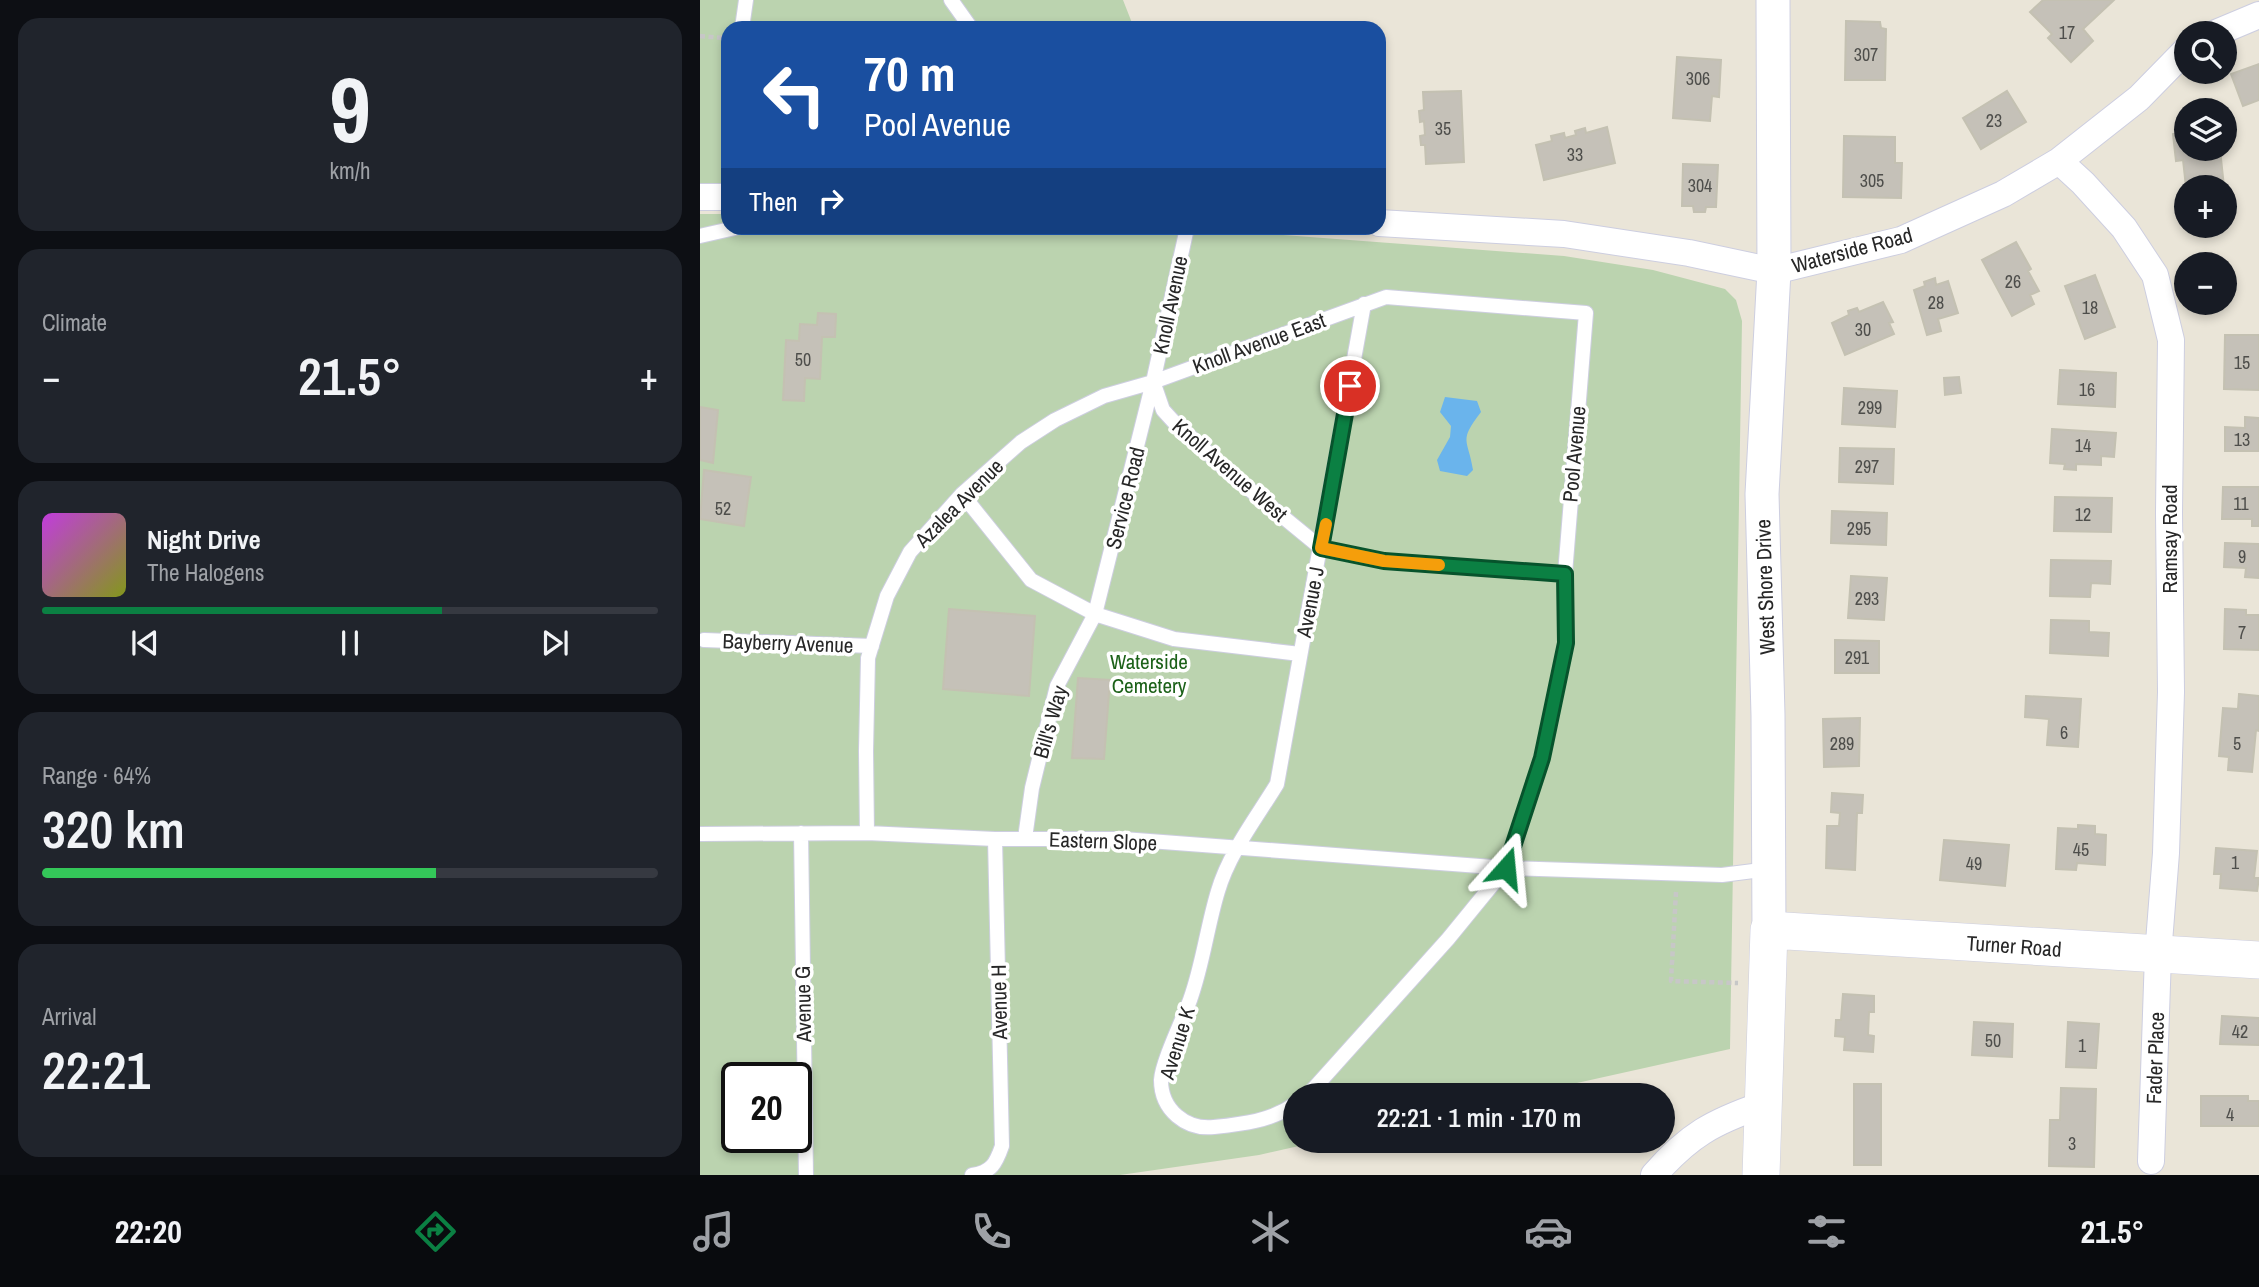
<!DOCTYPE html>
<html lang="en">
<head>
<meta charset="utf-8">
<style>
	:root { --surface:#171b24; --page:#20242c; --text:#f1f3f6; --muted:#9ea1a6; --line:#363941; --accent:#0b8043 }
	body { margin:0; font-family:"Archivo Narrow",sans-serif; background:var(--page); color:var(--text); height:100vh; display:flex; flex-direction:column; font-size:26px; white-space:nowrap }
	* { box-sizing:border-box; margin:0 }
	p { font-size:23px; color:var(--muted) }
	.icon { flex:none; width:38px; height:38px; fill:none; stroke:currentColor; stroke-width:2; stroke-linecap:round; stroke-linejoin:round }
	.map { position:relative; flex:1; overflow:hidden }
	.drawer { display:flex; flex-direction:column; gap:18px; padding:18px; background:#0d0f14; width:700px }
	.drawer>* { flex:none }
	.guide { position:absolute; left:21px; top:21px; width:665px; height:214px; border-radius:21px; box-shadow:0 4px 10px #0003; background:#1a4fa0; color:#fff; overflow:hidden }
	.tools { position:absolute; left:1474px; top:21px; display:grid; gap:14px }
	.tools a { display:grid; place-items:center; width:63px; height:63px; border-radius:50%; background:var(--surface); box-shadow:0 4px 10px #0003; font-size:35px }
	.speed { position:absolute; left:21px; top:1062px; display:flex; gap:14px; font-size:35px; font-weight:700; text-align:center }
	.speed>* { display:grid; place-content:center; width:91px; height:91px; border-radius:50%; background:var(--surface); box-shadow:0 4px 10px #0003; line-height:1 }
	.speed .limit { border:4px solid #111; border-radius:10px; background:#fff; color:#111 }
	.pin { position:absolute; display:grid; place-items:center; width:60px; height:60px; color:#fff; margin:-30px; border:4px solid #fff; border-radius:50%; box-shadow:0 2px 7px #0007 }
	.me { position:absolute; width:77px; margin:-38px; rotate:18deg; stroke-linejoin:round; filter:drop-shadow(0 0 5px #0008) }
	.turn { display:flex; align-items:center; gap:24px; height:147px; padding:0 28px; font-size:32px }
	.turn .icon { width:91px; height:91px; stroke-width:2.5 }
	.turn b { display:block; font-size:49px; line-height:60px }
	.then { display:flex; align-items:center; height:66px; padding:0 28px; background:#0003; gap:14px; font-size:26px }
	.big { font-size:52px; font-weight:600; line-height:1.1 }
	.drawer .widget { flex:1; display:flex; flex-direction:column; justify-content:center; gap:10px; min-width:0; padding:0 24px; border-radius:21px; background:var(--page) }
	.drawer .dial { align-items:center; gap:0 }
	.dial b { font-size:91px; line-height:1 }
	.song { display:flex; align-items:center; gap:21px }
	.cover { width:84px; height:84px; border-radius:10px; background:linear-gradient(135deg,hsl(290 70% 55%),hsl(70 70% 35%)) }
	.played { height:7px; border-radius:4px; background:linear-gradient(90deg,var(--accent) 65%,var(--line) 65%) }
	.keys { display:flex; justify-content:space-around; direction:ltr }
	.heat { display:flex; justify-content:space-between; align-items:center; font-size:38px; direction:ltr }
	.charge { height:10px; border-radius:5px; background:linear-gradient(90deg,#34c759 64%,var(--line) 0) }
	.trip { position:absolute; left:583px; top:1083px; width:392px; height:70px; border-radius:35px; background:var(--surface); box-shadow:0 4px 10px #0003; font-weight:600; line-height:70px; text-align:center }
	.tabs { display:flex; height:112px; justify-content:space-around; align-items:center; background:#090b0e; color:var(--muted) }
	.tabs .icon { width:49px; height:49px }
	.tabs .current { color:var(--accent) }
	.tabs b { font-size:32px; color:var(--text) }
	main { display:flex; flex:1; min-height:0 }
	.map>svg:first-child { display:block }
	.cemetery { fill:#bbd3af; fill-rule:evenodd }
	.water { fill:#6ab4ec }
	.building { fill:#c5c1b8; stroke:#c4c1b2; stroke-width:2 }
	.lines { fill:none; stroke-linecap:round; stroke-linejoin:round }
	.service-casing { stroke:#cdcee0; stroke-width:16 }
	.minor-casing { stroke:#cdcee0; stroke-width:28 }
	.tertiary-casing { stroke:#cdcee0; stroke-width:35 }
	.secondary-casing { stroke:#cdcee0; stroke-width:38 }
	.path { stroke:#c7c7c7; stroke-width:4.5; stroke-dasharray:5 3.5; stroke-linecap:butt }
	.service { stroke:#fff; stroke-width:14 }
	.minor { stroke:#fff; stroke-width:26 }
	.tertiary { stroke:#fff; stroke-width:33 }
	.secondary { stroke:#fff; stroke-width:37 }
	.route-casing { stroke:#07532c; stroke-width:18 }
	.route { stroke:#0b8043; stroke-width:12 }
	.slow { stroke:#f59e0b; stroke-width:12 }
	.labels { text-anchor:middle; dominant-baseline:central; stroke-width:7; stroke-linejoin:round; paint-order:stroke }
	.number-label { font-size:18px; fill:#4e4e4b }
	.street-label { font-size:21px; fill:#272727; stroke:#fff }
	.park-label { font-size:21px; fill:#1c6119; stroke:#fff }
</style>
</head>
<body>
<main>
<section class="drawer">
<div class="widget dial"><b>9</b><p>km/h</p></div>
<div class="widget"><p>Climate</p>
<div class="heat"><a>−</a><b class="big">21.5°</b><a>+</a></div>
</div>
<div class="widget">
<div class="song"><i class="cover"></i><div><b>Night Drive</b><p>The Halogens</p></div></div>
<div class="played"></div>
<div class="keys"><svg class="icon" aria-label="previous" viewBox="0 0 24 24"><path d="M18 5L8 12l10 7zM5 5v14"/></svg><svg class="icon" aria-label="pause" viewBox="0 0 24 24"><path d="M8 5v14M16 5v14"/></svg><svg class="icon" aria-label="next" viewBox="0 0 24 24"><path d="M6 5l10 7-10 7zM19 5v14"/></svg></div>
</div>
<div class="widget"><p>Range · 64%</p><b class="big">320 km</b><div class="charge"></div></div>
<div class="widget"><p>Arrival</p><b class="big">22:21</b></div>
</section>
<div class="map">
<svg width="1559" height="1175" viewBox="0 0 1559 1175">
	<rect width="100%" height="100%" fill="#eae5d8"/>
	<path class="cemetery" d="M 0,0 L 423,0 L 434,28 L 28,28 L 28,183 L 0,183 Z
		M 0,214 L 28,214 L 28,228 L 526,228 L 558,233 L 864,256 L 953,270 L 1025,289 L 1036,300 L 1042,321 L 1030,1049 L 823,1095 L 595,1096 L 595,1141 L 621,1141 L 559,1155 L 420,1175 L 0,1175 ZM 37,1078 L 96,1078 L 96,1138 L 37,1138 Z"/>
	<path class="water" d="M 745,397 L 777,401 L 781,412 C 758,442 768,438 773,470 L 767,476 L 740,471 L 737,460 L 750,437 L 751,426 L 740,412 Z"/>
	<path class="building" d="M 1343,0 L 1414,0 L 1383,29 L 1393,41 L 1371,62 L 1348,38 L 1352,34 L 1330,12 Z
		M 1146,21 L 1180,22 L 1181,28 L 1186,29 L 1185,80 L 1145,80 Z
		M 977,57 L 1021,60 L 1019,97 L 1012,96 L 1010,121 L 973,118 Z
		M 1559,64 L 1559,100 L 1543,106 L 1531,74 Z
		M 761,91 L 764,162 L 726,164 L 725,145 L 721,145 L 720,136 L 725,135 L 724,121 L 720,122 L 719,111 L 724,110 L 723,92 Z
		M 1307,91 L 1326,122 L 1281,149 L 1263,118 Z
		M 907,127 L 915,163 L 844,180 L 836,145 L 852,141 L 851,136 L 864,133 L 865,138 L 876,135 L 875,131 L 885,128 L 886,133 Z
		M 1486,132 L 1486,149 L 1520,149 L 1524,187 L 1486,187 L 1483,160 L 1476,161 L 1473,134 Z
		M 1144,136 L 1195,137 L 1195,163 L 1202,163 L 1201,198 L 1143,197 Z
		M 983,164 L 1018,165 L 1016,207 L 1006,207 L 1005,212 L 994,212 L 993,206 L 982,206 Z
		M 1316,242 L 1331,269 L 1328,271 L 1339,291 L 1330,295 L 1334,304 L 1312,316 L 1282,260 Z
		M 1395,275 L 1415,327 L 1385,339 L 1365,286 Z
		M 1235,278 L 1236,285 L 1248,281 L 1258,313 L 1238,319 L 1241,331 L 1227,335 L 1214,290 L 1225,286 L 1224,282 Z
		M 1183,302 L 1193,322 L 1189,323 L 1194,334 L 1145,355 L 1132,323 L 1149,315 L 1148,311 L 1157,308 L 1159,312 Z
		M 118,313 L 136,314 L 135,337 L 122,337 L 120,379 L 105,378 L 104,401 L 83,400 L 86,340 L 99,341 L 100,324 L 117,325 Z
		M 1525,335 L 1559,335 L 1559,390 L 1524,389 Z
		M 1360,370 L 1416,373 L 1415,407 L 1358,404 Z
		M 1259,377 L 1261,393 L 1245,395 L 1244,378 Z
		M 1144,388 L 1197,391 L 1195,427 L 1142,424 Z
		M 0,407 L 18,410 L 13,463 L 0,460 Z
		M 1545,417 L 1559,418 L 1559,451 L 1525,451 L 1525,427 L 1545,428 Z
		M 1352,429 L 1416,433 L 1414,457 L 1401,456 L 1401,465 L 1376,464 L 1376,470 L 1364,469 L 1365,464 L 1350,463 Z
		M 1140,448 L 1194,449 L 1193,484 L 1139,482 Z
		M 4,470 L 51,477 L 44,526 L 0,519 Z
		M 1523,487 L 1559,487 L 1559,526 L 1552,526 L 1552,519 L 1522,519 Z
		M 1355,497 L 1412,498 L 1411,532 L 1354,531 Z
		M 1132,511 L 1187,513 L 1186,545 L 1131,543 Z
		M 1525,543 L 1559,544 L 1559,578 L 1545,577 L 1546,568 L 1524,567 Z
		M 1351,560 L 1411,561 L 1410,584 L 1391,583 L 1390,597 L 1350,596 Z
		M 1151,576 L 1187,578 L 1184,620 L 1148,618 Z
		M 249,609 L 335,616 L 329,696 L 243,689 Z
		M 1525,609 L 1546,610 L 1546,615 L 1559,615 L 1559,650 L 1524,649 Z
		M 1351,620 L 1389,621 L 1389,632 L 1409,633 L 1408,656 L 1350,653 Z
		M 1135,640 L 1179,641 L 1179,673 L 1135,673 Z
		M 378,678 L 410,680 L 404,759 L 372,758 Z
		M 1539,694 L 1559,696 L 1559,731 L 1556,730 L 1552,772 L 1528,770 L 1529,757 L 1519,756 L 1523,708 L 1538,709 Z
		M 1326,696 L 1381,699 L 1378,747 L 1347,745 L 1349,719 L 1325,717 Z
		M 1160,718 L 1159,766 L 1124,767 L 1123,719 Z
		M 1132,793 L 1163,795 L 1162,813 L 1157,813 L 1155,870 L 1126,868 L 1127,826 L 1139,826 L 1140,813 L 1131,812 Z
		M 1378,825 L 1395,826 L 1395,834 L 1406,835 L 1405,865 L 1377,863 L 1376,870 L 1356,869 L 1358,828 L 1378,829 Z
		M 1244,840 L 1309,845 L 1305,886 L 1240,880 Z
		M 1516,848 L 1557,851 L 1554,878 L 1559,878 L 1557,891 L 1520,888 L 1521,874 L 1514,874 Z
		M 1143,994 L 1174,996 L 1174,1012 L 1169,1012 L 1168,1035 L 1174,1036 L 1173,1052 L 1144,1050 L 1145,1037 L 1135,1036 L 1136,1020 L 1141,1020 Z
		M 1522,1016 L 1559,1018 L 1559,1045 L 1520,1044 Z
		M 1274,1022 L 1313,1024 L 1312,1057 L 1272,1055 Z
		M 1368,1022 L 1399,1024 L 1396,1068 L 1366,1067 Z
		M 1154,1084 L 1181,1084 L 1181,1165 L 1154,1165 Z
		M 1361,1088 L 1396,1089 L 1394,1167 L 1349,1166 L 1350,1120 L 1360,1120 Z
		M 928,1089 L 939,1096 L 924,1096 Z
		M 1501,1096 L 1548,1096 L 1548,1101 L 1559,1101 L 1559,1126 L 1501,1126 Z"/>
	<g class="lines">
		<g class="service-casing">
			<path id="service" d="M 251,0 L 271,28
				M 42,28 L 46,0
				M 0,236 L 35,228
				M 454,384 L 463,410 L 473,421 L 532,475 L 621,548 L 684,561 L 865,574
				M 262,494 L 331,580 L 395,614 L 474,639 L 600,654
				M 4,640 L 172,646
				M 101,833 L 106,1175
				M 167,833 L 166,751 L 168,658 L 187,596 L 210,552 L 262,494 L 321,442 L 355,420 L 404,396 L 453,382 L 686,297 L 886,313 L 865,574 L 866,643 L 842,758 L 806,868 L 748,939 L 607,1096
				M 0,834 L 167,833 L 295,839 L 423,839 L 806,868 L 1022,875 L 1069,869
				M 325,838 L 332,788 L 357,686 L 395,614 L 453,382 L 487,228
				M 595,1104 C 571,1121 543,1124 514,1127 C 486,1130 461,1110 461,1080 C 462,1062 483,1019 490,1000 C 503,964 507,927 518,891 C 529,853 557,817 577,784 L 664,304
				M 272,1175 C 292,1172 296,1163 302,1146 L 295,839"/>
		</g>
		<g class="minor-casing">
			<path id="minor" d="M 1516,33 L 1559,15
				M 1359,161 L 1383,183 L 1424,228 L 1455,275 L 1471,340 L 1469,513 L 1471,692 L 1466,853 L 1458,955 L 1451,1161
				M 0,197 L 28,197
				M 679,223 L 864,234 L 989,253 L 1074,271 L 1201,240 L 1303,194 L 1359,161 L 1439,98 L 1486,50
				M 954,1175 C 989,1135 1013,1122 1062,1105"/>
		</g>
		<g class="tertiary-casing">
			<path id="tertiary" d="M 1069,930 L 1068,715 L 1062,494 L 1074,271 L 1073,0"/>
		</g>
		<g class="secondary-casing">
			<path id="secondary" d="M 1061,1175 L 1069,930 L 1559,960"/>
		</g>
		<path class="path" d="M 0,36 L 24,38
			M 976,892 L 971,981 L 1038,983"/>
		<use href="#service" class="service"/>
		<use href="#minor" class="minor"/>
		<use href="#tertiary" class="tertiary"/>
		<use href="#secondary" class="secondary"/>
	</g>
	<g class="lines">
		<g class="route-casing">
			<path id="route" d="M 650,386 L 621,548 L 684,561 L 865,574 L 866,643 L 842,758 L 806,868"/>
		</g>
		<use href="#route" class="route"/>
		<path class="slow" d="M 626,524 L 621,548 L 684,561 L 739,565"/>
	</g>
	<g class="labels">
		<g class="number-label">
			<text x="1367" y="32">17</text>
			<text x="1166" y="54">307</text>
			<text x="998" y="78">306</text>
			<text x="1294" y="120">23</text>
			<text x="743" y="128">35</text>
			<text x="875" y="154">33</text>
			<text x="1172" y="180">305</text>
			<text x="1000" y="185">304</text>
			<text x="1313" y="281">26</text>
			<text x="1236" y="302">28</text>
			<text x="1390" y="307">18</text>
			<text x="1163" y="329">30</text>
			<text x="103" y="359">50</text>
			<text x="1542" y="362">15</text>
			<text x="1387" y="389">16</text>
			<text x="1170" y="407">299</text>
			<text x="1542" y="439">13</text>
			<text x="1383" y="445">14</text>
			<text x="1167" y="466">297</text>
			<text x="1541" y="503">11</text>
			<text x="23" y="508">52</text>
			<text x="1383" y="514">12</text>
			<text x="1159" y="528">295</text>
			<text x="1542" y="556">9</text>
			<text x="1167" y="598">293</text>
			<text x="1542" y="632">7</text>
			<text x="1157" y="657">291</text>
			<text x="1364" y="732">6</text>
			<text x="1142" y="743">289</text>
			<text x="1537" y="743">5</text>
			<text x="1381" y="849">45</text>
			<text x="1535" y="862">1</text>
			<text x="1274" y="863">49</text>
			<text x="1540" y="1031">42</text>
			<text x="1293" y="1040">50</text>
			<text x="1382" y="1045">1</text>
			<text x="1530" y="1114">4</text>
			<text x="1372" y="1143">3</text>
		</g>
		<g class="street-label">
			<text transform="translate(1152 250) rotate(-15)">Waterside Road</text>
			<text transform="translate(470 305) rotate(-78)">Knoll Avenue</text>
			<text transform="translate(559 343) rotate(-20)">Knoll Avenue East</text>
			<text transform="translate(874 454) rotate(-85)">Pool Avenue</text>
			<text transform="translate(530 470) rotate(41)">Knoll Avenue West</text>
			<text transform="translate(425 498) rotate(-76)">Service Road</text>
			<text transform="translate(259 503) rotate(-45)">Azalea Avenue</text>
			<text transform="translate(1469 539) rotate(-90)">Ramsay Road</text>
			<text transform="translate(1065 587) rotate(-92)">West Shore Drive</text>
			<text transform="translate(610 602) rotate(-79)">Avenue J</text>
			<text transform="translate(88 643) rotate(2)">Bayberry Avenue</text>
			<text transform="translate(350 722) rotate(-74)">Bill's Way</text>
			<text transform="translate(403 841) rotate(2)">Eastern Slope</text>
			<text transform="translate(1314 946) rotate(4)">Turner Road</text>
			<text transform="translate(299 1002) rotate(-91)">Avenue H</text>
			<text transform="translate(103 1004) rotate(-91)">Avenue G</text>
			<text transform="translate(477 1043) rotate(-73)">Avenue K</text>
			<text transform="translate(1455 1058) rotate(-88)">Fader Place</text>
		</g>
		<g class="park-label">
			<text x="449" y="661">Waterside<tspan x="449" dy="24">Cemetery</tspan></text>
		</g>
	</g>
</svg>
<div class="tools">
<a><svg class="icon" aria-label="search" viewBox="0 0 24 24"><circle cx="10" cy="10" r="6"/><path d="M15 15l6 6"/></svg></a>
<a><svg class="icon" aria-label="layers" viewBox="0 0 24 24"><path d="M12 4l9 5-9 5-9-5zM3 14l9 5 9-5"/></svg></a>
<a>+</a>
<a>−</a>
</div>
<div class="speed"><div class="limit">20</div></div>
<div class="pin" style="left:650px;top:386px;background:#d93025"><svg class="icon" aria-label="arrive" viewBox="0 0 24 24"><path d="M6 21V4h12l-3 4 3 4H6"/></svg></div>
<svg class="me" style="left:806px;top:868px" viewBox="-20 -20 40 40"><path d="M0-17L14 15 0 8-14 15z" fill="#0b8043" stroke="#fff" stroke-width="4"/></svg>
<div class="trip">22:21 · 1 min · 170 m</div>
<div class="guide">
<div class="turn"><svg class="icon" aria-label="left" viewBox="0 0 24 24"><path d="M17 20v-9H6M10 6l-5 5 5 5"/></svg><div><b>70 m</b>Pool Avenue</div></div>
<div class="then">Then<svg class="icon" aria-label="right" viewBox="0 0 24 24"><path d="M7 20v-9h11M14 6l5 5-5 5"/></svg></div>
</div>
</div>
</main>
<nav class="tabs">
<b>22:20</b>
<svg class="icon current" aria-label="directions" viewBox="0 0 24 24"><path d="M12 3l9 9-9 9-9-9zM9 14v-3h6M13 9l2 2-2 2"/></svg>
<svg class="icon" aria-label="music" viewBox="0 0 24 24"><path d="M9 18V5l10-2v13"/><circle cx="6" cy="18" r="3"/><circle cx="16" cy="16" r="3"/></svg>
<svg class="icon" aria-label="phone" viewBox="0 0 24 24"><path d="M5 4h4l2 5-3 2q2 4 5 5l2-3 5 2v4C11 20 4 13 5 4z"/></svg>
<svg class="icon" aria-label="climate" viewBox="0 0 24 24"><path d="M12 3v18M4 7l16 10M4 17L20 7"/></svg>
<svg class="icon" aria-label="car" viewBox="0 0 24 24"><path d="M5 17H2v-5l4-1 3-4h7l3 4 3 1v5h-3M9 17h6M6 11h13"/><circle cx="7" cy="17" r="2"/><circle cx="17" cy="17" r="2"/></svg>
<svg class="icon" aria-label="filters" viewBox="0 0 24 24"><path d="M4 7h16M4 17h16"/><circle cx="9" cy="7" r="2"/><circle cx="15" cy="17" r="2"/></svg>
<b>21.5°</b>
</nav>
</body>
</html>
